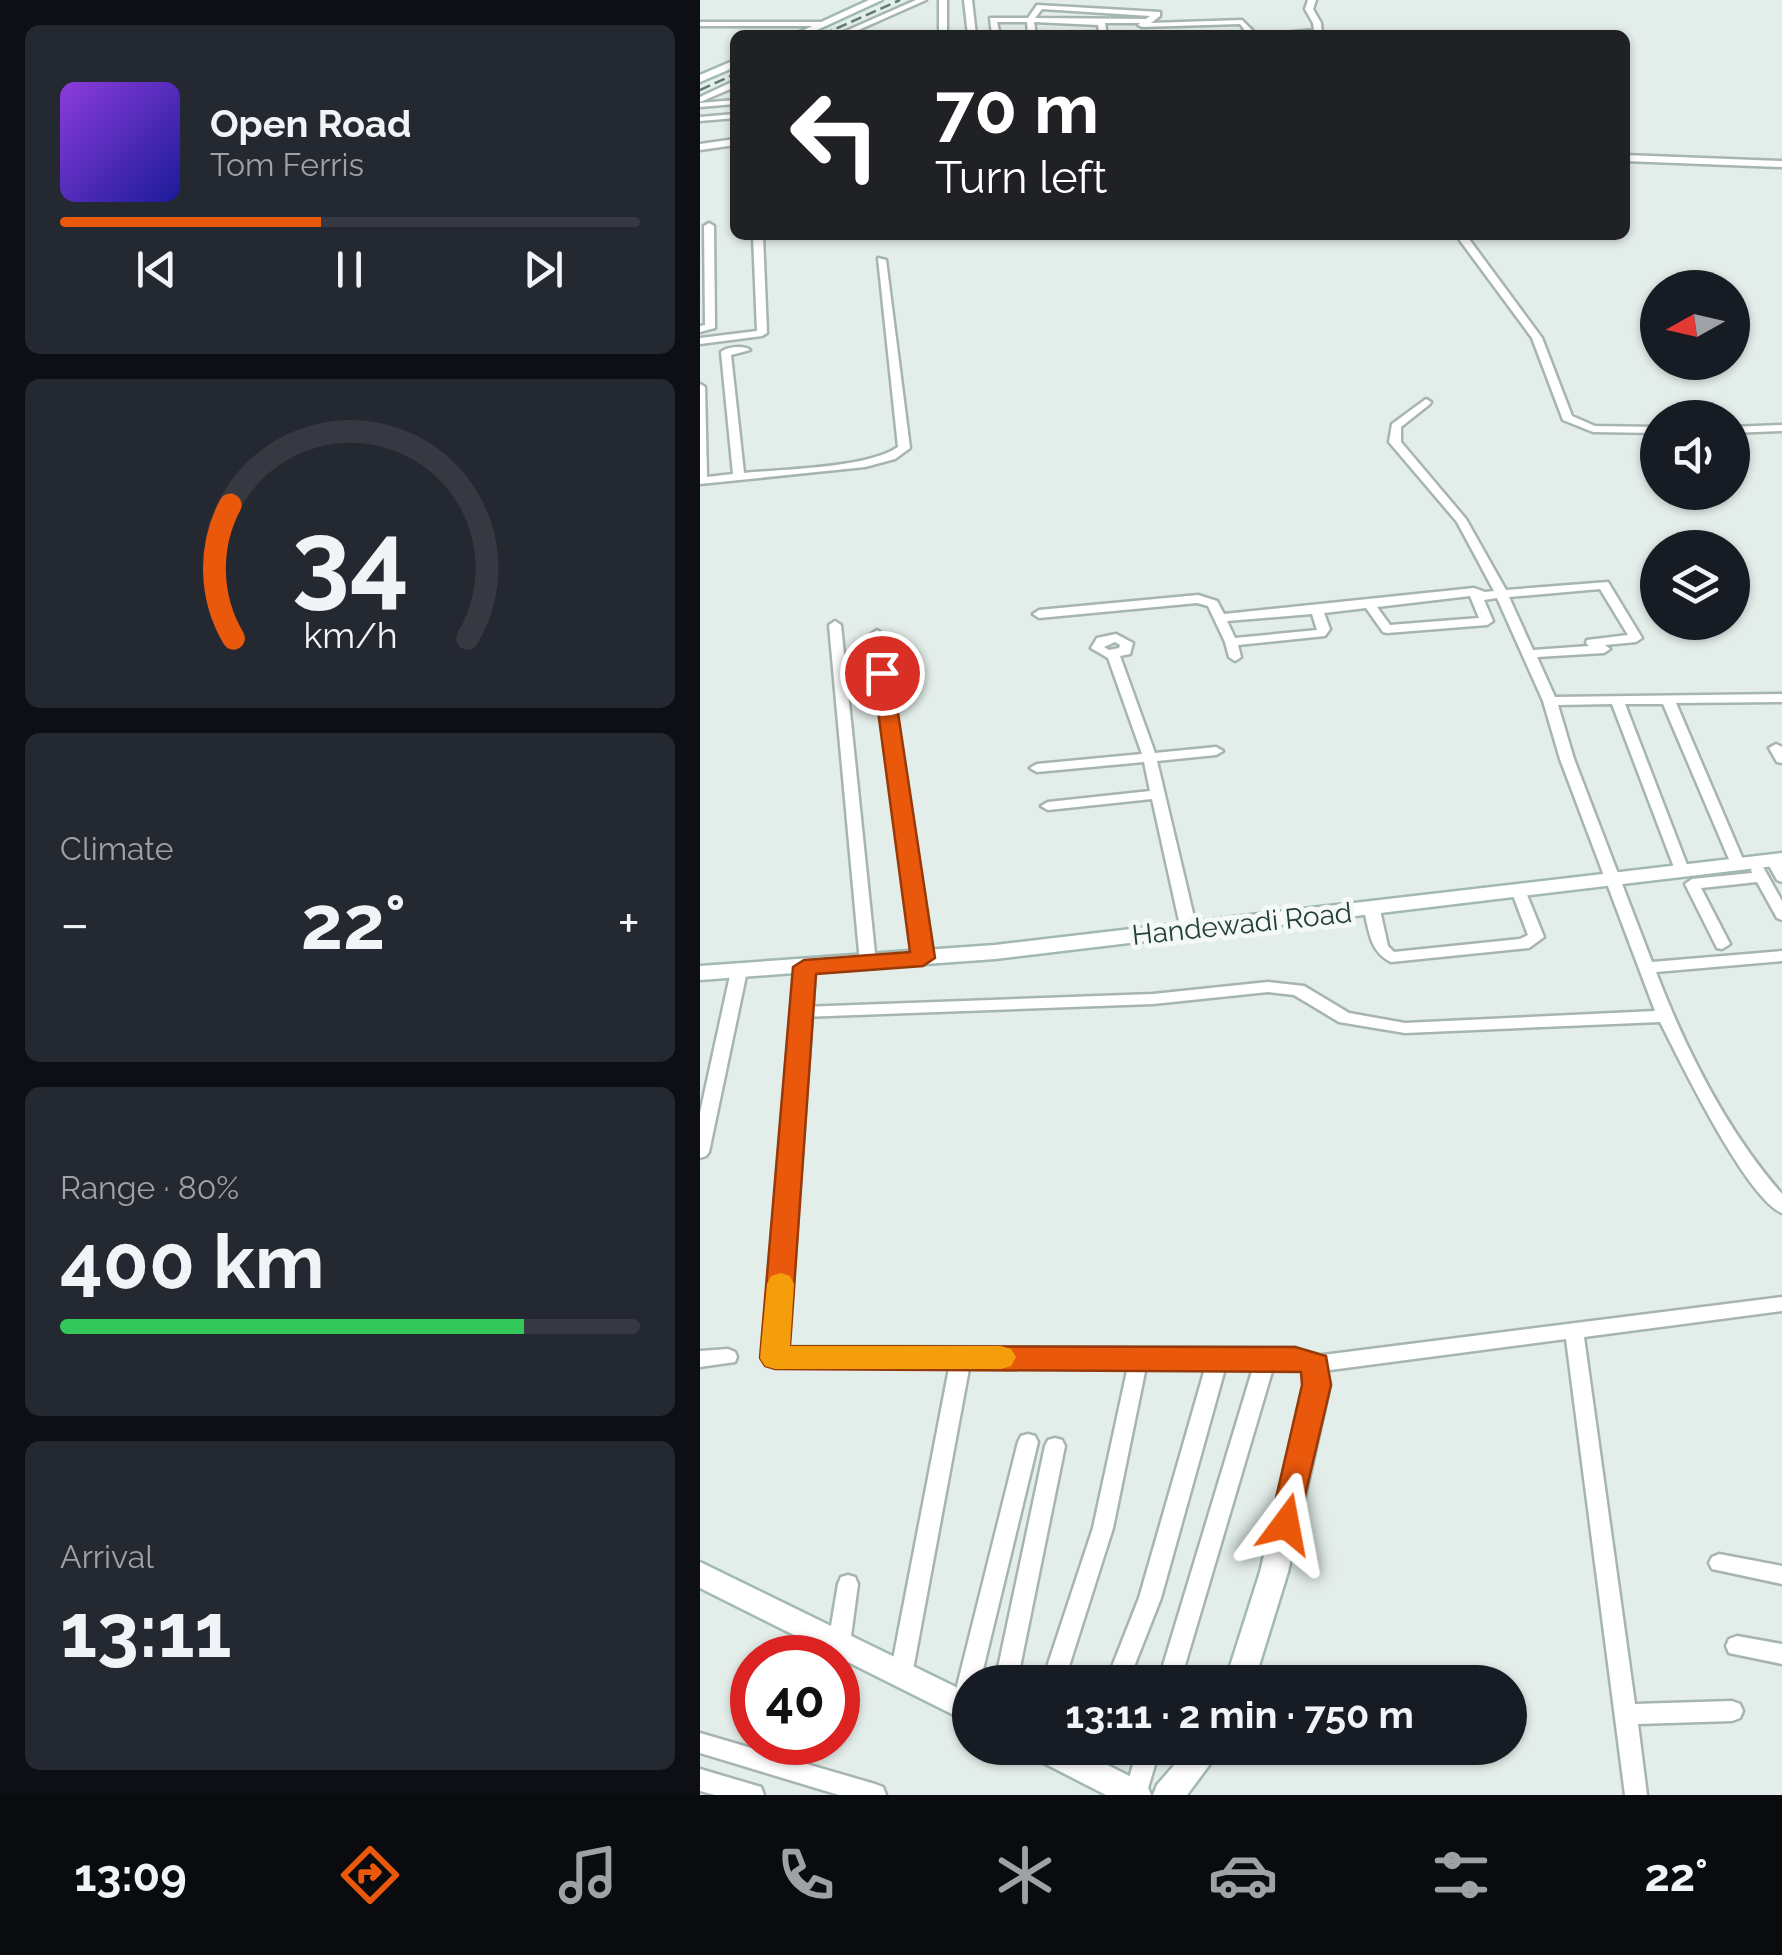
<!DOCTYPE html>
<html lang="en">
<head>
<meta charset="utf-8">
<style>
	:root { --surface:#171b24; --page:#242831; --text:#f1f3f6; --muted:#9ea1a6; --line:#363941; --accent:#ea580c }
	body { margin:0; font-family:Raleway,sans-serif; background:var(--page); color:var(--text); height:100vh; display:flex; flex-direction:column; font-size:38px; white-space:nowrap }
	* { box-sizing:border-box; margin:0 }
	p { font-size:32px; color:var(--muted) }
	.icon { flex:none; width:55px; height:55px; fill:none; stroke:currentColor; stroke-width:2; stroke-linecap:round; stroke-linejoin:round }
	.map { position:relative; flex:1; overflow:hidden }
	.sheet { display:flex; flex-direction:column; gap:25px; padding:25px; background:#0d0f14; width:700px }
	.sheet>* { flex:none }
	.guide { position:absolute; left:30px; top:30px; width:900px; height:210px; border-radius:15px; box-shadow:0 2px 8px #0004; background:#202124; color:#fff; overflow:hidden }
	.needle { width:65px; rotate:262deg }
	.fabs { position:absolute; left:940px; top:270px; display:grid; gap:20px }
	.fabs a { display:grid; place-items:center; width:110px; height:110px; border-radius:50%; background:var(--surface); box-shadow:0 2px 8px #0004; font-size:50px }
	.speed { position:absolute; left:30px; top:1635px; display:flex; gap:20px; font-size:50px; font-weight:700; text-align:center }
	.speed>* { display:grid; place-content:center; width:130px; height:130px; border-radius:50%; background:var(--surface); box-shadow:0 2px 8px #0004; line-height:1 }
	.speed .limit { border:15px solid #d22; background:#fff; color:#111 }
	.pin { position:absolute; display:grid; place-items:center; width:85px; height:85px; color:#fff; margin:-42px; border:5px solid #fff; border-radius:50%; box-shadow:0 2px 10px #0007 }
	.me { position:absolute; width:110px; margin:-55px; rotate:13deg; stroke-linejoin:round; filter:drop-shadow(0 0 8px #0008) }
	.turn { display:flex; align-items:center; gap:35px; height:210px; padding:0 40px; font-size:45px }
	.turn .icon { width:130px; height:130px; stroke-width:2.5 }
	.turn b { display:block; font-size:70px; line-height:85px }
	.big { font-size:75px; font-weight:700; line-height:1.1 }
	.sheet .card { flex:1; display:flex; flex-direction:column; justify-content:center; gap:15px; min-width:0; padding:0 35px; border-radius:15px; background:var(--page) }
	.sheet .dial { align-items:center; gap:0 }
	.dial svg { height:260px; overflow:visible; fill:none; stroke:var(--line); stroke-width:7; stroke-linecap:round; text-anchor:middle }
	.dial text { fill:var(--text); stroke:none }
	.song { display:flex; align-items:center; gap:30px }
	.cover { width:120px; height:120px; border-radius:15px; background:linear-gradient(135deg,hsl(270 70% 55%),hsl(240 70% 35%)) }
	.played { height:10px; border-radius:5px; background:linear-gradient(90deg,var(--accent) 45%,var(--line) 45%) }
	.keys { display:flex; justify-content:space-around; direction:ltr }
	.heat { display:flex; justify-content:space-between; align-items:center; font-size:55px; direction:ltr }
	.charge { height:15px; border-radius:8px; background:linear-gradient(90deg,#34c759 80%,var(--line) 0) }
	.trip { position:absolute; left:252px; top:1665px; width:575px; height:100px; border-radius:50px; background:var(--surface); box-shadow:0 2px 8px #0004; font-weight:700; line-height:100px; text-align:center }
	.tab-bar { display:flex; height:160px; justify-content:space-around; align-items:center; background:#090b0e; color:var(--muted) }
	.tab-bar .icon { width:70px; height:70px }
	.tab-bar .active { color:var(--accent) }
	.tab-bar b { font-size:45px; color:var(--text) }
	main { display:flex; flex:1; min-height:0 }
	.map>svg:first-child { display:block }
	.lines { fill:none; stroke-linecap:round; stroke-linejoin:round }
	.street-casing { stroke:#a6b5b0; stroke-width:5 }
	.secondary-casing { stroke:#a1b9b2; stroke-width:5 }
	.street { fill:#fff; fill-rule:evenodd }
	.secondary { fill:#fff; fill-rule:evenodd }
	.rail { stroke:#5d7a74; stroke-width:2.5; stroke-dasharray:11 5; stroke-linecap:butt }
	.route { fill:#ea580c; stroke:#983908; stroke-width:2.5 }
	.slow { fill:#f59e0b }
	.labels { text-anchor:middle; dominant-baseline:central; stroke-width:10; stroke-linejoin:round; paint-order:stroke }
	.street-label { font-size:28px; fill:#233f38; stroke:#f4f9f7 }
</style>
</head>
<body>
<main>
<section class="sheet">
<div class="card">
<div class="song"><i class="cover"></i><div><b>Open Road</b><p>Tom Ferris</p></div></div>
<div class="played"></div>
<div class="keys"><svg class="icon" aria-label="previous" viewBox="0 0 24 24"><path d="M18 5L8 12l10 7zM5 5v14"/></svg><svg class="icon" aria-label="pause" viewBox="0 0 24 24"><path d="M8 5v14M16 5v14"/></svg><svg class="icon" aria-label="next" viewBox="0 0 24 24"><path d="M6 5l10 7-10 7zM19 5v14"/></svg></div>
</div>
<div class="card dial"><svg viewBox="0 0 100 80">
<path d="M14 69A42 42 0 1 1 86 69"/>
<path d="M14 69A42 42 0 0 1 13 28" stroke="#ea580c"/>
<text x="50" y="56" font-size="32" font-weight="700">34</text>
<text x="50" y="72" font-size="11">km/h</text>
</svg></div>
<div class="card"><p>Climate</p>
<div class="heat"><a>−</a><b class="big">22°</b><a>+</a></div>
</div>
<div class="card"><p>Range · 80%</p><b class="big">400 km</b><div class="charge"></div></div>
<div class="card"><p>Arrival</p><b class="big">13:11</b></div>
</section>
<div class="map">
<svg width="1082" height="1795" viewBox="0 0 1082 1795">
	<rect width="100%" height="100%" fill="#e3ede9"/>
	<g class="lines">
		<g class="street-casing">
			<path id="street" d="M 216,0 L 226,0 L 147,35 L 137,35 Z
				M 239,0 L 247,0 L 247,35 L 239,35 Z
				M 264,0 L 272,0 L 276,35 L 268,35 Z
				M 608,0 L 616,0 L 613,9 L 621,23 L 622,35 L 563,35 L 614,30 L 613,23 L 605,9 Z
				M 337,5 L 460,12 L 460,16 L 451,23 L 542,20 L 556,34 L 517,35 L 546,32 L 540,24 L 442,27 L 438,25 L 440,23 L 405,23 L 407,35 L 360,35 L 364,33 L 399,32 L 398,25 L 334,22 L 336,35 L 328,35 L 327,22 L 297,22 L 300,35 L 292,35 L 290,18 L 328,18 ZM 342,9 L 450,16 L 446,19 L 335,18 Z
				M 0,22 L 122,22 L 126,24 L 122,26 L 0,26 Z
				M 32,82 L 35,82 L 35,87 L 0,102 L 0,97 Z
				M 35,100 L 35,104 L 0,107 L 0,103 Z
				M 35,114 L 35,118 L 0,121 L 0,117 Z
				M 35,139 L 35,145 L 0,150 L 0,144 Z
				M 925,155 L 1082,161 L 1082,167 L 925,161 Z
				M 9,223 L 14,226 L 15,328 L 0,332 L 0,326 L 5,325 L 4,226 Z
				M 53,235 L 63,235 L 67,333 L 62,336 L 0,344 L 0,338 L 57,331 Z
				M 756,235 L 766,235 L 842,338 L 872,416 L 895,426 L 958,427 L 958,433 L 893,432 L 863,420 L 832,338 Z
				M 178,258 L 186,260 L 210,448 L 195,459 L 165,467 L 0,484 L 0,384 L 5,387 L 7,477 L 33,474 L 21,352 C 27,347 44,345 50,350 L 31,355 L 44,473 C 84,469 168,468 198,447 Z
				M 726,399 L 731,402 L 730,404 L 701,427 L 701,442 L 766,519 L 806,590 L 908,582 L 942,638 L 936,642 L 905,645 L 910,649 L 904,653 L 837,657 L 855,697 L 1082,694 L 1082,702 L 976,703 L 1045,864 L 1038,869 L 1031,864 L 963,704 L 925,704 L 989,870 L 982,875 L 975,870 L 912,704 L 858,705 L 874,759 L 952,962 L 1082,951 L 1082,961 L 956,972 C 986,1050 1026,1130 1082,1194 L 1082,1213 C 1046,1198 980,1061 960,1022 L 705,1033 L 639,1022 L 594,995 L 568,992 L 453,1004 L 102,1017 L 94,1012 L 102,1007 L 453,994 L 568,982 L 604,986 L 649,1013 L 705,1023 L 955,1011 L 860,759 L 843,701 L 797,598 L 784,600 L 793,621 L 787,625 L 687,633 L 683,632 L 666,608 L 624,613 L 630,629 L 625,636 L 538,645 L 541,657 L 535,661 L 529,657 L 525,642 L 508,606 L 497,603 L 339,618 L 333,614 L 339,610 L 498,595 L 517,601 L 524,614 L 774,588 L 785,592 L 794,591 L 757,522 L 689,442 L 692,424 ZM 900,589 L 928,635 L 887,640 L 886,643 L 889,646 L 833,650 L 809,597 ZM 770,596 L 779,618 L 690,625 L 677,607 ZM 612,614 L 617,630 L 535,638 L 527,621 Z
				M 1082,425 L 1082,431 L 1032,433 L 1032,427 Z
				M 135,621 L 141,625 L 176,963 L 168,968 L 160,963 L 129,625 Z
				M 177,630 L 183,634 L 231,958 L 223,963 L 215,958 L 171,634 Z
				M 416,634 L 433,643 L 430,654 L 420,656 L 455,753 L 516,747 L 523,751 L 516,755 L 457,761 L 497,930 L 489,935 L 481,930 L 452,799 L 348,810 L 341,806 L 348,802 L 450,791 L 444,762 L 337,772 L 330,768 L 337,764 L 442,754 L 408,658 L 391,648 L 397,638 ZM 415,642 L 420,645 L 419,648 L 409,650 L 404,647 Z
				M 1076,744 L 1082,747 L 1082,763 L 1077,762 L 1069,748 Z
				M 1073,855 L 1078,857 L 1082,863 L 1082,882 L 1077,880 L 1066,860 Z
				M 1058,865 L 1063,867 L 1082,901 L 1082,920 L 1077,918 L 1057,882 L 1001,888 L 1030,944 L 1022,949 L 1017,948 L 985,884 L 992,879 L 1052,873 L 1051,870 L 1053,867 Z
				M 818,885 L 825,890 L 844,937 L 829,948 L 691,962 C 670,952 669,931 664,910 L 672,905 L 680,910 L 688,946 L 694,952 L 820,939 L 828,935 L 811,890 Z
				M 39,966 L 47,971 L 9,1152 L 6,1156 L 0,1158 L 0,1113 L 31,971 Z
				M 1082,1297 L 1082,1311 L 884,1337 L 935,1704 L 1032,1701 L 1040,1704 L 1043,1711 L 1040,1718 L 1032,1721 L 938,1724 L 947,1795 L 925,1795 L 866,1339 L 615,1372 L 608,1369 L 605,1364 L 608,1359 L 615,1356 Z
				M 28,1349 L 35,1352 L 37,1357 L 35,1362 L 0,1367 L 0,1351 Z
				M 439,1349 L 446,1352 L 448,1357 L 413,1528 L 364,1682 L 342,1682 L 393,1528 L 430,1357 L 432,1352 Z
				M 261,1350 L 268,1353 L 271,1358 L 212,1675 L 209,1682 L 201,1685 L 193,1682 L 190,1675 L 251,1358 L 254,1353 Z
				M 518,1350 L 525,1353 L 528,1358 L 461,1598 L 428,1682 L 406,1682 L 439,1598 L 508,1358 L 511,1353 Z
				M 566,1350 L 573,1353 L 576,1358 L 480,1682 L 458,1682 L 556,1358 L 559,1353 Z
				M 328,1434 L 335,1436 L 338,1442 L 280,1682 L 270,1682 L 270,1714 L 263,1716 L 255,1713 L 252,1706 L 318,1442 L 321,1436 Z
				M 355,1438 L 362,1440 L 365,1446 L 317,1682 L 295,1682 L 345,1446 L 348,1440 Z
				M 1019,1554 L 1082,1566 L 1082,1584 L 1012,1569 L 1009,1563 L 1012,1557 Z
				M 148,1575 L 155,1577 L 158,1584 L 150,1644 L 147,1651 L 139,1654 L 131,1651 L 128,1644 L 138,1584 L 141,1577 Z
				M 1037,1636 L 1082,1644 L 1082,1664 L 1029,1653 L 1026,1646 L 1029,1639 Z
				M 0,1733 L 175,1784 L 183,1787 L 186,1795 L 139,1795 L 0,1753 Z
				M 438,1748 L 460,1748 L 446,1795 L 424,1795 Z
				M 0,1769 L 61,1787 L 64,1795 L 15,1795 L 0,1791 Z"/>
		</g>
		<g class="secondary-casing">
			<path id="secondary" d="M 169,0 L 182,0 L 106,35 L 93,35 Z
				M 35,60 L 35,67 L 0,82 L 0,75 Z
				M 1082,853 L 1082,865 L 295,959 L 115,972 L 88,1347 L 595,1348 L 624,1357 L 630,1385 L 588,1572 L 554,1682 L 525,1682 L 560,1572 L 604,1385 L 603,1370 L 75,1367 L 66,1364 L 62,1357 L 94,973 L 0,980 L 0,966 L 295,945 Z
				M 0,1562 L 270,1694 L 270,1723 L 0,1588 Z
				M 330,1748 L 374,1748 L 447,1785 L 451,1795 L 406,1795 L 334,1758 Z
				M 489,1748 L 522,1748 L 487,1795 L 453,1795 L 457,1785 Z"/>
		</g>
		<use href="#street" class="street"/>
		<use href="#secondary" class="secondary"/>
		<path class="rail" d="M 122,35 L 200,0
			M 0,90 L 35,74"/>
	</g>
	<path class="route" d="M 182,667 L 192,673 L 235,958 L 223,966 L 116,974 L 90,1346 L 595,1347 L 626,1356 L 631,1385 L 596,1534 L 586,1538 L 575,1534 L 570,1524 L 602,1385 L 601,1372 L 75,1369 L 65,1366 L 60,1358 L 93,967 L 104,960 L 210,952 L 173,673 Z"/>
	<path class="slow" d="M 81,1273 L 90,1276 L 94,1284 L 90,1346 L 301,1346 L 311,1349 L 316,1357 L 311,1366 L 301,1369 L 75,1369 L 65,1366 L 60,1358 L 67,1284 L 71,1276 Z"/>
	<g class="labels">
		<g class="street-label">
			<text transform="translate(542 924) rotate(-6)">Handewadi Road</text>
		</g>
	</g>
</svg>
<div class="fabs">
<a><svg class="needle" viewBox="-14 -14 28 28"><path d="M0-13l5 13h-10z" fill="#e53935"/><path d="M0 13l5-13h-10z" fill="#9ea1a6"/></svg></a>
<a><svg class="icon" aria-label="sound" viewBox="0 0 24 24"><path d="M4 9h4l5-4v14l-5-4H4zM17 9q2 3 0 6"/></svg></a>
<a><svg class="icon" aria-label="layers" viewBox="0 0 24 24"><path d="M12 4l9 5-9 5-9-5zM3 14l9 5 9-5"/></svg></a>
</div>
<div class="speed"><div class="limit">40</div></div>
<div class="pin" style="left:182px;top:673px;background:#d93025"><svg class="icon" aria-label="arrive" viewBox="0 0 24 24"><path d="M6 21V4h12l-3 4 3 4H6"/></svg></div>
<svg class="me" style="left:586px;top:1524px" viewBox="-20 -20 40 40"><path d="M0-17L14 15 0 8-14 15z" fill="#ea580c" stroke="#fff" stroke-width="4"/></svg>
<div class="trip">13:11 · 2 min · 750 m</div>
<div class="guide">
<div class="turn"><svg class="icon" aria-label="left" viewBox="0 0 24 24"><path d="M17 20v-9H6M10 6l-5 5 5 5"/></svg><div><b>70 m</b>Turn left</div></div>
</div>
</div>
</main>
<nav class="tab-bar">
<b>13:09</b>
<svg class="icon active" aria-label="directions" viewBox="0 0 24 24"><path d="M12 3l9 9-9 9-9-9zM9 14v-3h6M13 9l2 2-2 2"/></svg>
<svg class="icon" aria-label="music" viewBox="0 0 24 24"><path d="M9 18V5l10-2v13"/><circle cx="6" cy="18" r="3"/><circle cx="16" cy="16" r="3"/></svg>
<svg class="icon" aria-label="phone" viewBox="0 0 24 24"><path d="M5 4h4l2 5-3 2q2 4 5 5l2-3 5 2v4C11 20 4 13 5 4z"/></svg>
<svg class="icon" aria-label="climate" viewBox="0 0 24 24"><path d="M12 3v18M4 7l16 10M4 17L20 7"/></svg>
<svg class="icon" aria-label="car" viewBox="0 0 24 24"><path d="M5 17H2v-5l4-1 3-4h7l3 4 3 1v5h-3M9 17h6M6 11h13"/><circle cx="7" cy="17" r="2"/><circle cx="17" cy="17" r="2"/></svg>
<svg class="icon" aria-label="filters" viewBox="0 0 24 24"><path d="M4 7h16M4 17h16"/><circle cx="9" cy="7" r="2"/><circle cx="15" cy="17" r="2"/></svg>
<b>22°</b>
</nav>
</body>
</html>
